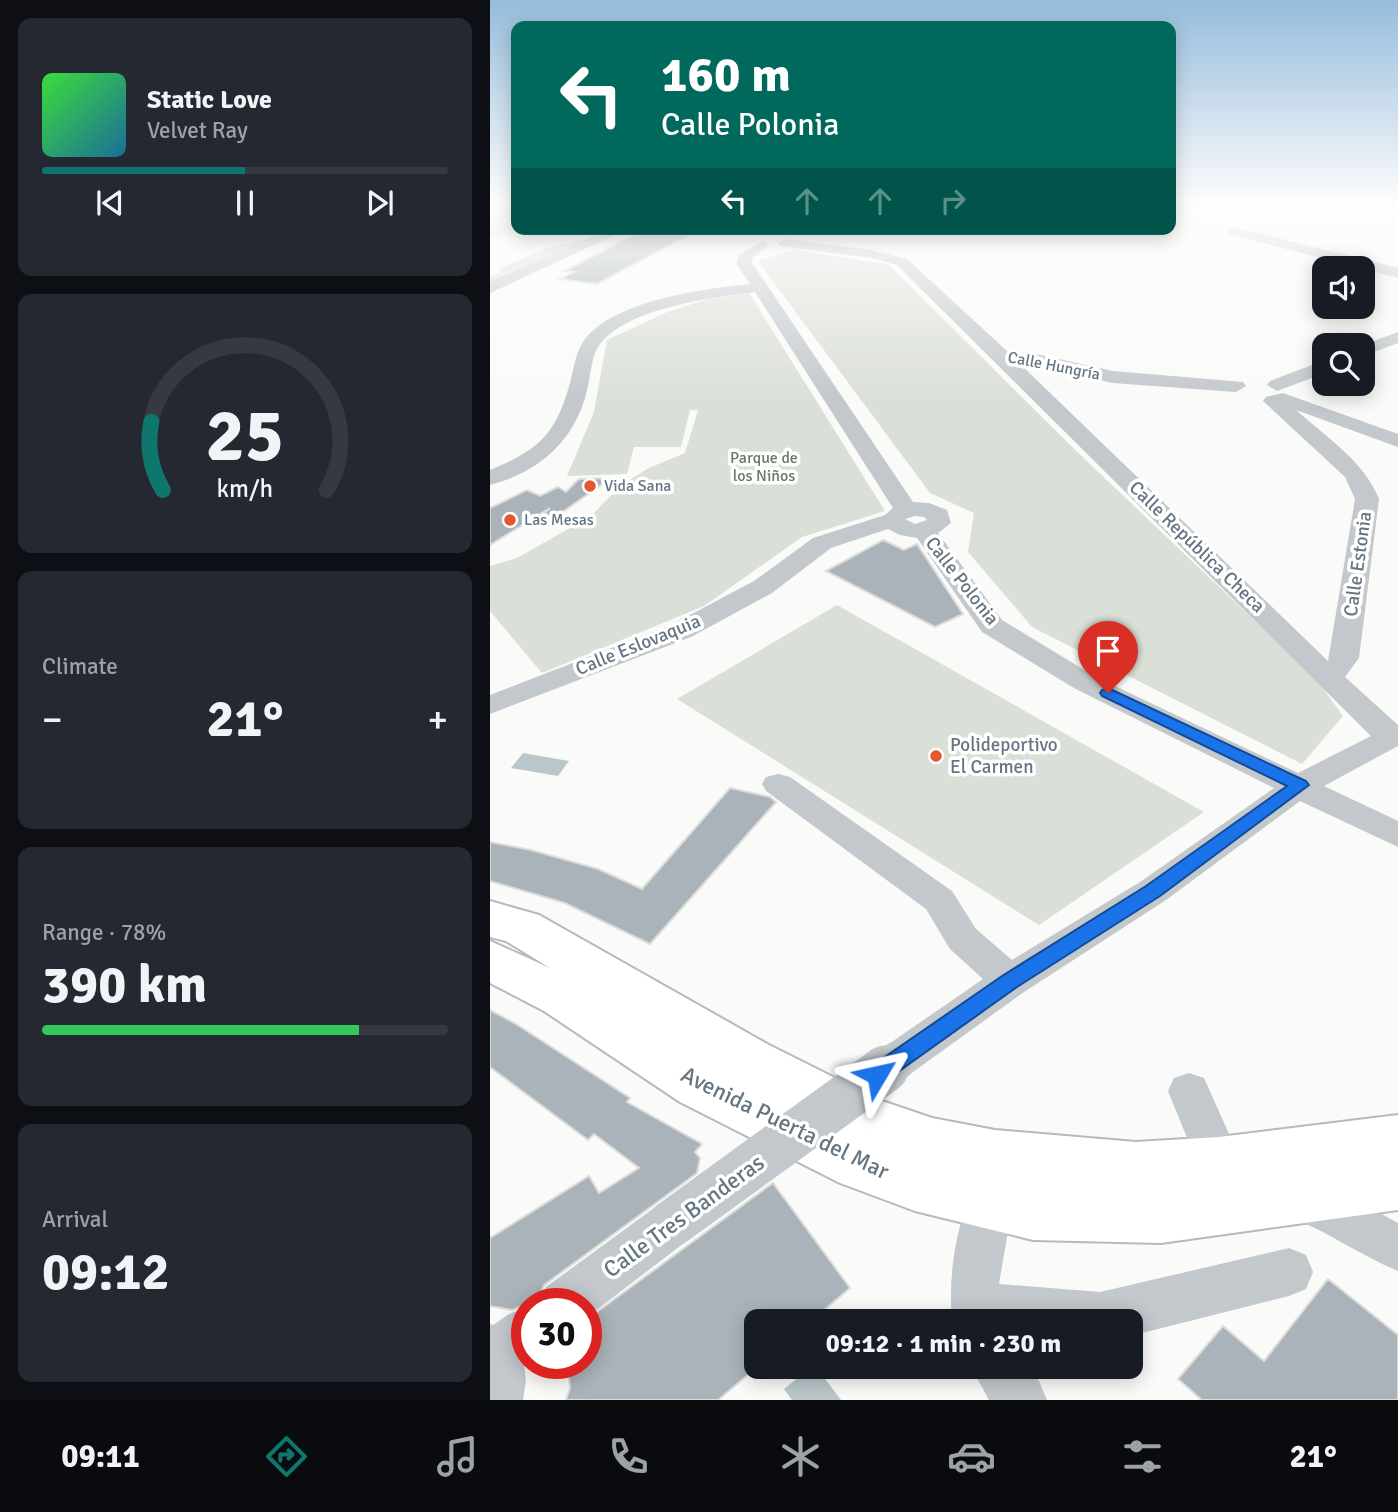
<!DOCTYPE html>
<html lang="en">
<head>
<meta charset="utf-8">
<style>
	:root { --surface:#171b24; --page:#242831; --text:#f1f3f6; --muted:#9ea1a6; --line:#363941; --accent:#0f766e }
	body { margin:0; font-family:Signika,sans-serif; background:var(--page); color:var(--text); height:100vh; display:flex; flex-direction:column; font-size:26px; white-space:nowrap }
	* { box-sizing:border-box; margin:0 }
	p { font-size:23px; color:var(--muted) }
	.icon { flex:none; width:38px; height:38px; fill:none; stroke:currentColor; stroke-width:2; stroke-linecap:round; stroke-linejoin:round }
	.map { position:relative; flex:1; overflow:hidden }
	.panel { display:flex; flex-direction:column; gap:18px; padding:18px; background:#0d0f14; width:490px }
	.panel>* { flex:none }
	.banner { position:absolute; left:21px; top:21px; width:665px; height:214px; border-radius:14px; box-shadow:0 4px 18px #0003; background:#00695c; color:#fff; overflow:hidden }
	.buttons { position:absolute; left:822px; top:256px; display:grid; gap:14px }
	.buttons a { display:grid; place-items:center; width:63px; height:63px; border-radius:14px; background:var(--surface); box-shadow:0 4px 18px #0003; font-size:35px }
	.speed { position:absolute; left:21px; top:1288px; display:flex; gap:14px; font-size:35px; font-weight:700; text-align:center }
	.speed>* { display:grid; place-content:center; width:91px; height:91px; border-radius:50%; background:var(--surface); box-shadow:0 4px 18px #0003; line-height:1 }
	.speed .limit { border:10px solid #d22; background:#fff; color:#111 }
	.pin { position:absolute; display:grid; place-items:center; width:60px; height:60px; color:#fff; margin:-72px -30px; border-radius:50% 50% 50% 0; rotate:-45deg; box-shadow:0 0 7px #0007 }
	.pin .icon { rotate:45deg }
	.me { position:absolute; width:77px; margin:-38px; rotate:54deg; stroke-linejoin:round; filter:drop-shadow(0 0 5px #0008) }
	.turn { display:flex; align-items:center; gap:24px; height:147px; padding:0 35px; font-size:32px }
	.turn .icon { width:91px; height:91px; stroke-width:2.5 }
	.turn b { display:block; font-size:49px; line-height:60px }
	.lanes { display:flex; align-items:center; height:66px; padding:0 35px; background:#0003; justify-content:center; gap:35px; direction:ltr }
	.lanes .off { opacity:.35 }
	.big { font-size:52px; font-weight:800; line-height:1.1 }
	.panel .tile { flex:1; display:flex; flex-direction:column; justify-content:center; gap:10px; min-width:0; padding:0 24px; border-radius:14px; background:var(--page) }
	.panel .dial { align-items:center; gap:0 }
	.dial svg { height:182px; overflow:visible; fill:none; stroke:var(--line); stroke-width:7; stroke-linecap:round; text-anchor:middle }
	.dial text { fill:var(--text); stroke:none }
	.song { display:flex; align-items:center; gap:21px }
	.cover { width:84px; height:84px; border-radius:10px; background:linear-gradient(135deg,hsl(120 70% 55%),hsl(200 70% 35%)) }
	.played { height:7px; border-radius:4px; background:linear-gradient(90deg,var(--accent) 50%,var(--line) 50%) }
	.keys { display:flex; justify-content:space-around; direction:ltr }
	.heat { display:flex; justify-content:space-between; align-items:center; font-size:38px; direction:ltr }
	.charge { height:10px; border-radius:5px; background:linear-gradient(90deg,#34c759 78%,var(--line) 0) }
	.trip { position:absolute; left:254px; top:1309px; width:399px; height:70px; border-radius:14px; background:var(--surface); box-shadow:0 4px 18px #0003; font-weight:800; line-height:70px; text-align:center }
	.tab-bar { display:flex; height:112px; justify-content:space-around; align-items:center; background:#090b0e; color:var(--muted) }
	.tab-bar .icon { width:49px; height:49px }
	.tab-bar .selected { color:var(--accent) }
	.tab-bar b { font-size:32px; color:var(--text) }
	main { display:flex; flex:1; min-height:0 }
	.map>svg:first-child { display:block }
	.green { fill:#dadfd7 }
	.water { fill:#bbc7cb }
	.building { fill:#aab3b9; stroke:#dcdcda; stroke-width:2 }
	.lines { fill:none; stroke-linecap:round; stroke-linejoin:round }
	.major-casing { stroke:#b5babe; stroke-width:4 }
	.minor { fill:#c3c8cc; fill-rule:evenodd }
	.major { fill:#fff; fill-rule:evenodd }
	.minor-bridge-far1 { stroke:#c3c8cc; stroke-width:38 }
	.minor-bridge { stroke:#c3c8cc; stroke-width:47 }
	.route { fill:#1a73e8; stroke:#114b97; stroke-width:2 }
	.poi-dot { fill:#e4572e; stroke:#fff; stroke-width:2.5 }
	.labels { text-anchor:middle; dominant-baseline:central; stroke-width:7; stroke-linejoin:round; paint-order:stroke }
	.far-street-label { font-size:16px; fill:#657683; stroke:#fff }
	.far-park-label { font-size:16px; fill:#687a64; stroke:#fff }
	.far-poi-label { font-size:16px; fill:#657683; stroke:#fff; text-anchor:start }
	.street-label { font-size:19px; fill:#657683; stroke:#fff }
	.poi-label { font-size:19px; fill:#657683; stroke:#fff; text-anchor:start }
	.near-street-label { font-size:23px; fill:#657683; stroke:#fff }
</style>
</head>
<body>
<main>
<section class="panel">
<div class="tile">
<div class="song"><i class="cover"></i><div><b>Static Love</b><p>Velvet Ray</p></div></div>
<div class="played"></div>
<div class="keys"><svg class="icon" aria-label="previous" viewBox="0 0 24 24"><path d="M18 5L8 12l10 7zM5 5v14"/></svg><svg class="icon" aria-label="pause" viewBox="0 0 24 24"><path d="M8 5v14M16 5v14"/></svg><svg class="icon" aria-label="next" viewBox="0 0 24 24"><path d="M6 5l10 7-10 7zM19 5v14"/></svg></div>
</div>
<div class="tile dial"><svg viewBox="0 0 100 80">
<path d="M14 69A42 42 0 1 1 86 69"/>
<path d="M14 69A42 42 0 0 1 9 39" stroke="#0f766e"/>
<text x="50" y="56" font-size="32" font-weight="700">25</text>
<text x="50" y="72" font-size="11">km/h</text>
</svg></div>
<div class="tile"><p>Climate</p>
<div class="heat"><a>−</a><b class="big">21°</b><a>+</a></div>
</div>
<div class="tile"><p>Range · 78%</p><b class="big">390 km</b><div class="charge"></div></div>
<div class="tile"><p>Arrival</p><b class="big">09:12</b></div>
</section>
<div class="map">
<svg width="908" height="1400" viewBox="0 0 908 1400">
	<rect width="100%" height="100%" fill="#fafaf8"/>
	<path class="green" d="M 5,203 L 26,203 L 26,229 L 38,229 L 0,239 L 0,206 Z
		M 93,240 L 93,241 L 0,282 L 0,277 L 10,273 L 9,269 L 57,248 Z
		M 303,250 L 398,264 L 581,446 L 827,680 L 853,716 L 812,764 L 542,627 L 478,552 L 484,513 L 440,493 L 268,261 Z
		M 259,293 L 395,511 L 312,537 L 214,606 L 52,673 L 0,611 L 0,566 L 27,558 L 101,516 L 131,485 L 159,468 L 195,453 L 208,410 L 200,410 L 191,447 L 144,447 L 137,474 L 77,476 L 104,412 L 117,340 L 175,313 L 215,300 Z
		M 347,605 L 714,812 L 549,925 L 187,699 Z"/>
	<path class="water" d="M 33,753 L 79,761 L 68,776 L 21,768 Z
		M 321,1367 L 326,1367 L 351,1400 L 302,1400 L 294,1389 Z"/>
	<path class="building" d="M 156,229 L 210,229 L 107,284 L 70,279 L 84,272 L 74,271 Z
		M 121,478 L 61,520 L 55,513 L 60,508 L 0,545 L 0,508 L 37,490 L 50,496 L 68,487 L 76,492 L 89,479 Z
		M 393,540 L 414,550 L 427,544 L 473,614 L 445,627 L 336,571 Z
		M 240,788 L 280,797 L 286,802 L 160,944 L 75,903 L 0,881 L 0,842 L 41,850 L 108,869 L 152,889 Z
		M 0,1010 L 26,1024 L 140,1098 L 137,1102 L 212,1144 L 205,1152 L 210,1158 L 207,1173 L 54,1285 L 51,1292 L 32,1306 L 22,1310 L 0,1306 L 0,1238 L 99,1176 L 109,1193 L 149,1168 L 104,1134 L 98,1140 L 0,1067 Z
		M 283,1183 L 360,1288 L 321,1321 L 266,1321 L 266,1368 L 228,1400 L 76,1400 L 80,1388 L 77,1363 L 96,1363 L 96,1320 Z
		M 838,1279 L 908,1335 L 908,1400 L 712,1400 L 688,1379 L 733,1326 L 774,1361 Z"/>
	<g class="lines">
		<g class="major-casing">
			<path id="major" d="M 0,901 L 49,915 L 279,1045 L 389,1100 L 442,1118 L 505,1130 L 646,1142 L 729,1137 L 908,1115 L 908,1210 L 671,1243 L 543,1240 L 425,1211 L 350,1183 L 190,1102 L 54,1011 L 0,983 L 0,941 L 60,968 L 16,941 L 0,937 Z"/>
		</g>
		<path class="minor" d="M 744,227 L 908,268 L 908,278 L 739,234 L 739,228 Z
			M 119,229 L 138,229 L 0,293 L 0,282 Z
			M 295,239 L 381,250 L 417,259 L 517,351 L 551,355 L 623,371 L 753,382 L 756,386 L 746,392 L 623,383 L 528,362 L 838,661 L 865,499 L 855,477 L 773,401 L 776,397 L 793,393 L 908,434 L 908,447 L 806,410 C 836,437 874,461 889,499 L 869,658 L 855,677 L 908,725 L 908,746 L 834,786 L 908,821 L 908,847 L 810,801 L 676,900 L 534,992 L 423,1072 L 408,1077 L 393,1072 L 387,1060 L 393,1048 L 493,979 L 460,949 L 436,909 L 276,791 L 272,784 L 276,777 L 288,774 L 300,777 L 462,891 L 486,929 L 522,960 L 650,882 L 784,788 L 584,688 L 492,632 L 427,538 L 410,535 L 398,529 L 341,548 L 282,593 L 201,637 L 0,714 L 0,695 L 181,625 L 264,581 L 323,538 L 395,515 L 403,508 L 265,292 C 221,298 140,307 110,344 C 101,355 101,376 97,390 C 86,439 50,472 0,485 L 0,470 C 51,449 67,433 81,379 C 84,366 86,351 95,339 C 126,300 213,289 260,284 L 246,263 L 249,255 L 273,241 L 280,245 L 263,257 L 262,263 L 423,502 L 439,503 L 457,510 L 461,523 L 448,533 L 512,620 L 604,676 L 808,773 L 881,736 L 407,265 L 381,258 L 290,246 L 288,243 ZM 425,516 L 434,517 L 437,520 L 425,524 L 415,519 Z
			M 908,332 L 908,343 L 873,356 L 873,345 Z
			M 835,360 L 835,373 L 787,391 L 777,385 L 780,381 Z
			M 699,1073 L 714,1078 L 752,1163 L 745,1177 L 729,1183 L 713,1177 L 678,1091 L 684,1078 Z
			M 500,1181 L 516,1187 L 523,1202 L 509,1284 L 610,1292 L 799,1248 L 816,1255 L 823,1272 L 816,1289 L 799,1296 L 640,1336 L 640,1321 L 462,1321 C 458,1277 465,1228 484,1187 Z
			M 818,1182 L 859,1196 L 908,1223 L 908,1271 C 871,1256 839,1232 802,1218 L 795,1203 L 802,1188 Z
			M 181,1202 L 198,1208 L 205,1224 L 198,1240 L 96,1318 L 96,1304 L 49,1304 L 56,1287 L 164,1208 Z
			M 37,1307 L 37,1363 L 34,1365 L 36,1380 L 33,1400 L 0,1400 L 0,1324 L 3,1325 L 19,1314 Z
			M 481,1367 L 538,1367 L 549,1381 L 557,1400 L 499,1400 Z"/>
		<use href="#major" class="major"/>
		<path class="minor-bridge-far1" d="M 393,1071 L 408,1060"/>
		<path class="minor-bridge" d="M 181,1224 L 395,1069"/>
	</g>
	<linearGradient id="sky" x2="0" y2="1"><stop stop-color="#96bcdc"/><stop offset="0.51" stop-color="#fdfdfc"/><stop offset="1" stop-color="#fdfdfc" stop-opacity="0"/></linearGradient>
	<rect width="908" height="399" fill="url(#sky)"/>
	<path class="route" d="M 618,688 L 816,781 L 819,785 L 670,896 L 527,987 L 395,1081 L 387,1084 L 379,1081 L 376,1075 L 379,1068 L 512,976 L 656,886 L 797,786 L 612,696 L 610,693 L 612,690 Z"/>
	<g class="poi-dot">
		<circle cx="100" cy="486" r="7"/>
		<circle cx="20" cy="520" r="7"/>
		<circle cx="446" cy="756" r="7"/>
	</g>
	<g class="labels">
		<g class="far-street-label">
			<text transform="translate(564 366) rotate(11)">Calle Hungría</text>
		</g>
		<g class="far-park-label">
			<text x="274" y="458">Parque de<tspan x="274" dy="18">los Niños</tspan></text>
		</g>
		<g class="far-poi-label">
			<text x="114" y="486">Vida Sana</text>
			<text x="34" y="520">Las Mesas</text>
		</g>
		<g class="street-label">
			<text transform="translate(707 547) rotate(44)">Calle República Checa</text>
			<text transform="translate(868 564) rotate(-82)">Calle Estonia</text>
			<text transform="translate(472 581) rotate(52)">Calle Polonia</text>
			<text transform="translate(148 645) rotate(-22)">Calle Eslovaquia</text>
		</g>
		<g class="poi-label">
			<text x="460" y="745">Polideportivo<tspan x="460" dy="22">El Carmen</tspan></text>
		</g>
		<g class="near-street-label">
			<text transform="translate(295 1123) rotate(26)">Avenida Puerta del Mar</text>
			<text transform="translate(194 1216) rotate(-36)">Calle Tres Banderas</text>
		</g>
	</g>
</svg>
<div class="buttons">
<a><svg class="icon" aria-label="sound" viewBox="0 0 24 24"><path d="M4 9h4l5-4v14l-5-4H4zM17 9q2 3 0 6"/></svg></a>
<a><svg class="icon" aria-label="search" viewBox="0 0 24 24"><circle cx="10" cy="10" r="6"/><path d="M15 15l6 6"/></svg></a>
</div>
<div class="speed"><div class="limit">30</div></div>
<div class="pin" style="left:618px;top:693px;background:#d93025"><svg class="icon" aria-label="arrive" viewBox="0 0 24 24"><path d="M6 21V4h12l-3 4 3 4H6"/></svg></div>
<svg class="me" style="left:387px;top:1075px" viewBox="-20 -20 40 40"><path d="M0-17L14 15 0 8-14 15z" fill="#1a73e8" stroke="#fff" stroke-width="4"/></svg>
<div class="trip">09:12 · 1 min · 230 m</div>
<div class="banner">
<div class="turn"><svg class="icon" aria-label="left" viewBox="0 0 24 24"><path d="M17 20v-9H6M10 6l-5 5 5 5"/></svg><div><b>160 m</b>Calle Polonia</div></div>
<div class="lanes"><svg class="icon" aria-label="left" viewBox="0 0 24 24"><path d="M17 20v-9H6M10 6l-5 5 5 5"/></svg><svg class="icon off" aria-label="ahead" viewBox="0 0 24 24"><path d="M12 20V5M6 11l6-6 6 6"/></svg><svg class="icon off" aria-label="ahead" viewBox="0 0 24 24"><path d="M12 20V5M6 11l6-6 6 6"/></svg><svg class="icon off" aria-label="right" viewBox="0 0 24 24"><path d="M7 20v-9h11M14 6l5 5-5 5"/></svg></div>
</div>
</div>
</main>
<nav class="tab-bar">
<b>09:11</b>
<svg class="icon selected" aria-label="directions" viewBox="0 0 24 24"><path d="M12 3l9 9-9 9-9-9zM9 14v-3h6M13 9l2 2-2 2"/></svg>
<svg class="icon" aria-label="music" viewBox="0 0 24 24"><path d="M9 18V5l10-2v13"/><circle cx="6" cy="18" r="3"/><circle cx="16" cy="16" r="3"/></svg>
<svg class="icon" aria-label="phone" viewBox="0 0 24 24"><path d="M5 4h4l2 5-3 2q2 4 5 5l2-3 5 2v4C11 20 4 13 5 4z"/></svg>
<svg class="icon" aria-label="climate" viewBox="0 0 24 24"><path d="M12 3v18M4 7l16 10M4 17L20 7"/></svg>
<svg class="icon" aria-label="car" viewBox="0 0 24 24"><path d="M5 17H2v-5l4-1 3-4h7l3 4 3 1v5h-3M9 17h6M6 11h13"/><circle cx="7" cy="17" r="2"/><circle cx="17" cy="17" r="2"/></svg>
<svg class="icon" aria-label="filters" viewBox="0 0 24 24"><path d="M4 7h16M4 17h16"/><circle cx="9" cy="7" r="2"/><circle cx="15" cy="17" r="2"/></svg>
<b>21°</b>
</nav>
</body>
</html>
